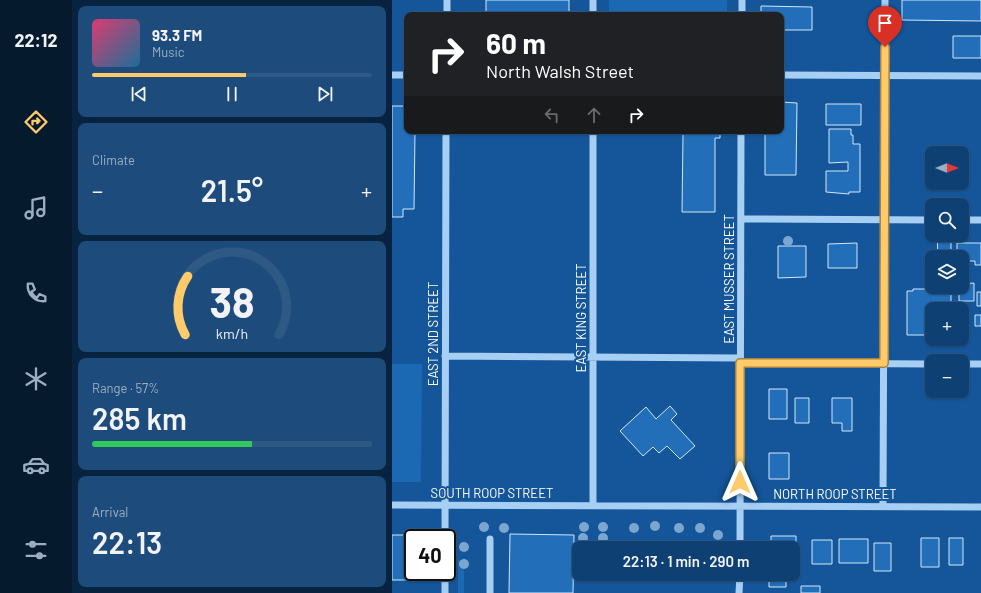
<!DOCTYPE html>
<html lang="en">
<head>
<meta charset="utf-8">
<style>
	:root { --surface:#0f4073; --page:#1d4b7b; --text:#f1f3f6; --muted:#9bafc4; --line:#2f5985; --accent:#ffca69 }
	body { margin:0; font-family:Barlow,sans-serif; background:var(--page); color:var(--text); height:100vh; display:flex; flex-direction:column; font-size:15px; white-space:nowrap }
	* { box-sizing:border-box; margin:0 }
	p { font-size:13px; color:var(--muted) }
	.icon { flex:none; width:22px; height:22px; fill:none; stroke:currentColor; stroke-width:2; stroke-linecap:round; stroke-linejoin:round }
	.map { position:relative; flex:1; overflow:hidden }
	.drawer { display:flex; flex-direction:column; gap:6px; padding:6px; background:#08233f; width:320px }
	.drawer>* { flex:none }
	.guide { position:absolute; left:12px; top:12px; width:380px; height:122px; border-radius:8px; box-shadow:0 1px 3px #0004,0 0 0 1px var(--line); background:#202124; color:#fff; overflow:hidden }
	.needle { width:26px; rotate:90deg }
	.controls { position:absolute; left:533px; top:146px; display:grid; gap:8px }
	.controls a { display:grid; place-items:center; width:44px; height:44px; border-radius:8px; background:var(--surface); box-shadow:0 1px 3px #0004,0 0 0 1px var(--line); font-size:20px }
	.speed { position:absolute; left:12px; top:529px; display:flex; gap:8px; font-size:20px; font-weight:700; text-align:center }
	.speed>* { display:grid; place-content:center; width:52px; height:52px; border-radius:50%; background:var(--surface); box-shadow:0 1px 3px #0004,0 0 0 1px var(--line); line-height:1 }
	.speed .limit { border:2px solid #111; border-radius:6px; background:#fff; color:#111 }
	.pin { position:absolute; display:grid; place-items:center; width:34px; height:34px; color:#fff; margin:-41px -17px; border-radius:50% 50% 50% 0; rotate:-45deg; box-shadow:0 0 4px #0007 }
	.pin .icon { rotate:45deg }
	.me { position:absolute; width:44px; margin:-22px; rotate:0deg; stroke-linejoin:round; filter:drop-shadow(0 0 3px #0008) }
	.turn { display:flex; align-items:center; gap:14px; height:84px; padding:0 16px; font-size:18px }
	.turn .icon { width:52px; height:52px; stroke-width:2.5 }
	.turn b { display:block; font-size:28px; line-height:34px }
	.lanes { display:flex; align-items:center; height:38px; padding:0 16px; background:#0003; justify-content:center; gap:20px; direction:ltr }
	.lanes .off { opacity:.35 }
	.big { font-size:30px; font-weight:600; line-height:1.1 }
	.drawer .card { flex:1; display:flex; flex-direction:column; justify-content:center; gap:6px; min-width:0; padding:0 14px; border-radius:8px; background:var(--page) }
	.drawer .dial { align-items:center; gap:0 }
	.dial svg { height:104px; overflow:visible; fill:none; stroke:var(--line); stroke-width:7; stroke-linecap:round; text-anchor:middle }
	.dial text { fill:var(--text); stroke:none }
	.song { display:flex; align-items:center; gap:12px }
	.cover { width:48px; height:48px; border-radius:6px; background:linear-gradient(135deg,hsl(340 70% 55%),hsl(200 70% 35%)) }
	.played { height:4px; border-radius:2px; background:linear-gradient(90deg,var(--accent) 55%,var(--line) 55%) }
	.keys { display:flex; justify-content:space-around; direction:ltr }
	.heat { display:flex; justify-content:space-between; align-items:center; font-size:22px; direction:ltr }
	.charge { height:6px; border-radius:3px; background:linear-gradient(90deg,#34c759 57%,var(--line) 0) }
	.trip { position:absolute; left:180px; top:541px; width:228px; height:40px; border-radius:8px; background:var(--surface); box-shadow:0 1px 3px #0004,0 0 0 1px var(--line); font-weight:600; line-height:40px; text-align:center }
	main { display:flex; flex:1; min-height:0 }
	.tab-bar { display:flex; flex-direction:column; width:72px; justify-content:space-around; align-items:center; background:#061a2e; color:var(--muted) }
	.tab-bar .icon { width:28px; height:28px }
	.tab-bar .active { color:var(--accent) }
	.tab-bar b { font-size:18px; color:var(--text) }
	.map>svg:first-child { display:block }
	.green { fill:#1c69b3 }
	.building { fill:#226eb8; stroke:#cfe7fd }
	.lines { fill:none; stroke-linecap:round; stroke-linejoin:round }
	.minor { stroke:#a7cef3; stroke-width:7 }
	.tree { fill:#7ba6d0 }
	.route-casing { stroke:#a68344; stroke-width:10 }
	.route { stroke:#ffca69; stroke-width:7 }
	.labels { text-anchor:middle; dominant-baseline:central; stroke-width:4; stroke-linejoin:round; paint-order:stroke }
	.street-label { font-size:13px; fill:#fff; stroke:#145699 }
</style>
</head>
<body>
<main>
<nav class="tab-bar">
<b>22:12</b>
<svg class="icon active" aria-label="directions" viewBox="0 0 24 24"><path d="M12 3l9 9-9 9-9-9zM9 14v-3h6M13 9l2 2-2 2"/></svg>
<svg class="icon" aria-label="music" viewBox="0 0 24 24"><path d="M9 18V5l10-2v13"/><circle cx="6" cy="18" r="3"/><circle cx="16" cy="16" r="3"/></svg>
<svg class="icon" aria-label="phone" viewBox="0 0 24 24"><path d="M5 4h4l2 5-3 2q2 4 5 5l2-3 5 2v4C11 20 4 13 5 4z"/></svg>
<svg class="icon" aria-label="climate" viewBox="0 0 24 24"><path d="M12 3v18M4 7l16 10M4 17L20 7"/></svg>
<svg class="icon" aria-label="car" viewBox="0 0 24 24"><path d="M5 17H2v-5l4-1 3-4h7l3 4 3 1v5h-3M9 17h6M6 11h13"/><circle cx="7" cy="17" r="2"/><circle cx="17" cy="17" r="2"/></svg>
<svg class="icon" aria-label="filters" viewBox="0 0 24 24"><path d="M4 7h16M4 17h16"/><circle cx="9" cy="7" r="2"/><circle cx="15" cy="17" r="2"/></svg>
</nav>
<section class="drawer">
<div class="card">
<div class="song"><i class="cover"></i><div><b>93.3 FM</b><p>Music</p></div></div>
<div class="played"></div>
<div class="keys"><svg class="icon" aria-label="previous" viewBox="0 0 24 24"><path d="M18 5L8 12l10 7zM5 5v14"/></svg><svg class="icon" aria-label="pause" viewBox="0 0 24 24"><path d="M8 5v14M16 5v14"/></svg><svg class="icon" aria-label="next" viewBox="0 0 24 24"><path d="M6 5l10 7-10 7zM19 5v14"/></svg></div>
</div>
<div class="card"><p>Climate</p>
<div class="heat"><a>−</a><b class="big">21.5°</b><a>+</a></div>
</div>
<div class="card dial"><svg viewBox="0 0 100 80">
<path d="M14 69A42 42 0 1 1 86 69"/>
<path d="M14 69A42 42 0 0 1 16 24" stroke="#ffca69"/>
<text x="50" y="56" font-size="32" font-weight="700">38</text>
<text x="50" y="72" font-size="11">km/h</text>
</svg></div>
<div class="card"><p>Range · 57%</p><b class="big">285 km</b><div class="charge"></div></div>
<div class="card"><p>Arrival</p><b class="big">22:13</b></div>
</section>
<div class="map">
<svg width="589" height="593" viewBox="0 0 589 593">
	<rect width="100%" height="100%" fill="#145699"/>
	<path class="green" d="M 217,0 L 335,0 L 335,15 L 217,15 Z
		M 0,364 L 30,364 L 29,482 L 0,482 Z
		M 66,560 L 72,560 L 72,593 L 66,593 Z"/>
	<path class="building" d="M 94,0 L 177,0 L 177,15 L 94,15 Z
		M 510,0 L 589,0 L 589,21 L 510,20 Z
		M 369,6 L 420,7 L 420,30 L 389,30 L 389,15 L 369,15 Z
		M 561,36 L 589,36 L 589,58 L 561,58 Z
		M 389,102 L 405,103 L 404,175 L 373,175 L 373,131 L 389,131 Z
		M 434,104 L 469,104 L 469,125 L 434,125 Z
		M 0,106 L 15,106 L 15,131 L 23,131 L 22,209 L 11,209 L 11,217 L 0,217 Z
		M 437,129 L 459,129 L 459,135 L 461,135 L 461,144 L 468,144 L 468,192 L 457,192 L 457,194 L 434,192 L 434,171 L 456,171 L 456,162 L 437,163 Z
		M 255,131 L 328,131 L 328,138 L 323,138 L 323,212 L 290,212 L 291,134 L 255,134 Z
		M 545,235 L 559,235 L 559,257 L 546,257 Z
		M 465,243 L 465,268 L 436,268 L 436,244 Z
		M 565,243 L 589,243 L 589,265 L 583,265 L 583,261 L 570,261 L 570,257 L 565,257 Z
		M 386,246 L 414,246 L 414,277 L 386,278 Z
		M 582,283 L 582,301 L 567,301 L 567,287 L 570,287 L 570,284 Z
		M 521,289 L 559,289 L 559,309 L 540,309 L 540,334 L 539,321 L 535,321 L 535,335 L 515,335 L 515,291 L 521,291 Z
		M 585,292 L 589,292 L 589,306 L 585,306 Z
		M 583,315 L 589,315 L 589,326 L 583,326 Z
		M 570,322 L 575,322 L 575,343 L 564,343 L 564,339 L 570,339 Z
		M 377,389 L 395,389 L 395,419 L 377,419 Z
		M 403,398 L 417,398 L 417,423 L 403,423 Z
		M 440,398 L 460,398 L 460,431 L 450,431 L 450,423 L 440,423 Z
		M 278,406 L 285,414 L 279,420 L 303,446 L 288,459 L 275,446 L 267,453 L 261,447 L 251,456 L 228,431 L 254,407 L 264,419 Z
		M 377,453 L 397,453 L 397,479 L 377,479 Z
		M 118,534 L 182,535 L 181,593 L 117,593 Z
		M 0,535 L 20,535 L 20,580 L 0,580 Z
		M 379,536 L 404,536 L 404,555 L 401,555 L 401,548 L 379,548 Z
		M 529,538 L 547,538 L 547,567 L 529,567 Z
		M 557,538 L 571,538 L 571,565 L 557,565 Z
		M 447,539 L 476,539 L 476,563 L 447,563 Z
		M 420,540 L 440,540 L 440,564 L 420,564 Z
		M 482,543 L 499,543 L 499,571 L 482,571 Z
		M 377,574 L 394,574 L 394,587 L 377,587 Z
		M 409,586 L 428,586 L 428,593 L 409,593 Z"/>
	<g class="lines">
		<path class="minor" d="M 201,0 L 201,15
			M 55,15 L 55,0
			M 350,15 L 350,0
			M 0,75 L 15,75
			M 389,75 L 589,76
			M 349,219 L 540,220
			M 570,220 L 589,220
			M 53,356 L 348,358
			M 348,363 L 540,364
			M 570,364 L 589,364
			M 0,505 L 589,507
			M 201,505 L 201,131
			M 491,506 L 493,0
			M 53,538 L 54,131
			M 348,548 L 349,131
			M 53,593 L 53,572
			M 98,593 L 98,539
			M 347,593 L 348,574"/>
	</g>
	<g class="tree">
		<circle cx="396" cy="241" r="5"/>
		<circle cx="263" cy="526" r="5"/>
		<circle cx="92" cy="527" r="5"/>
		<circle cx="192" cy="527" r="5"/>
		<circle cx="211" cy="527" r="5"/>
		<circle cx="112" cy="528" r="5"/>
		<circle cx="242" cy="528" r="5"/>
		<circle cx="287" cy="528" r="5"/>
		<circle cx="308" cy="528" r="5"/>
		<circle cx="326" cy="535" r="5"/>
		<circle cx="191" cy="538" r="5"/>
		<circle cx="211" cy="538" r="5"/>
		<circle cx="72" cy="547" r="5"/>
		<circle cx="72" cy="564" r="5"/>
	</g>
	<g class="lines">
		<g class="route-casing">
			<path id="route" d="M 348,482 L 348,363 L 492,363 L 493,47"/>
		</g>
		<use href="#route" class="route"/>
	</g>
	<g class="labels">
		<g class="street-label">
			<text transform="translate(337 279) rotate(-90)">EAST MUSSER STREET</text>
			<text transform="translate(189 318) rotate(-90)">EAST KING STREET</text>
			<text transform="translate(41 334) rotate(-90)">EAST 2ND STREET</text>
			<text x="100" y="493">SOUTH ROOP STREET</text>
			<text x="443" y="494">NORTH ROOP STREET</text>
		</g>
	</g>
</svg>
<div class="controls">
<a><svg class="needle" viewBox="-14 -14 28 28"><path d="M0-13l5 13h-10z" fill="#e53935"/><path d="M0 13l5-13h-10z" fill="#9bafc4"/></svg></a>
<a><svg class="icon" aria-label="search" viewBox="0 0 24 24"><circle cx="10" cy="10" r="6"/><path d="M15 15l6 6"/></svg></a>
<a><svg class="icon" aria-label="layers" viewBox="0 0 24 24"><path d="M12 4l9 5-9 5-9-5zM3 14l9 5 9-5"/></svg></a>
<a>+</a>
<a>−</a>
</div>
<div class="speed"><div class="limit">40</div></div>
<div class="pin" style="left:493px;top:47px;background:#d93025"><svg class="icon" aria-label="arrive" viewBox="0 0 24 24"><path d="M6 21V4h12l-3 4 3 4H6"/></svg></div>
<svg class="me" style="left:348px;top:482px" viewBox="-20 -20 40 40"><path d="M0-17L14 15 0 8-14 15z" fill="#ffca69" stroke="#fff" stroke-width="4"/></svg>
<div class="trip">22:13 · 1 min · 290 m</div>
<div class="guide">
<div class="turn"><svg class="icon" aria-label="right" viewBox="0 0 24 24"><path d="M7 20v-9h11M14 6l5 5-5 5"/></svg><div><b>60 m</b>North Walsh Street</div></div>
<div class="lanes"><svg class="icon off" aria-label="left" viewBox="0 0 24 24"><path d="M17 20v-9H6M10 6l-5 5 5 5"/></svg><svg class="icon off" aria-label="ahead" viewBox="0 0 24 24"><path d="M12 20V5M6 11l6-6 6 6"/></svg><svg class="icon" aria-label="right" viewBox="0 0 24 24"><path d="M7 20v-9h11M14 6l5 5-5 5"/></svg></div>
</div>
</div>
</main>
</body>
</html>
